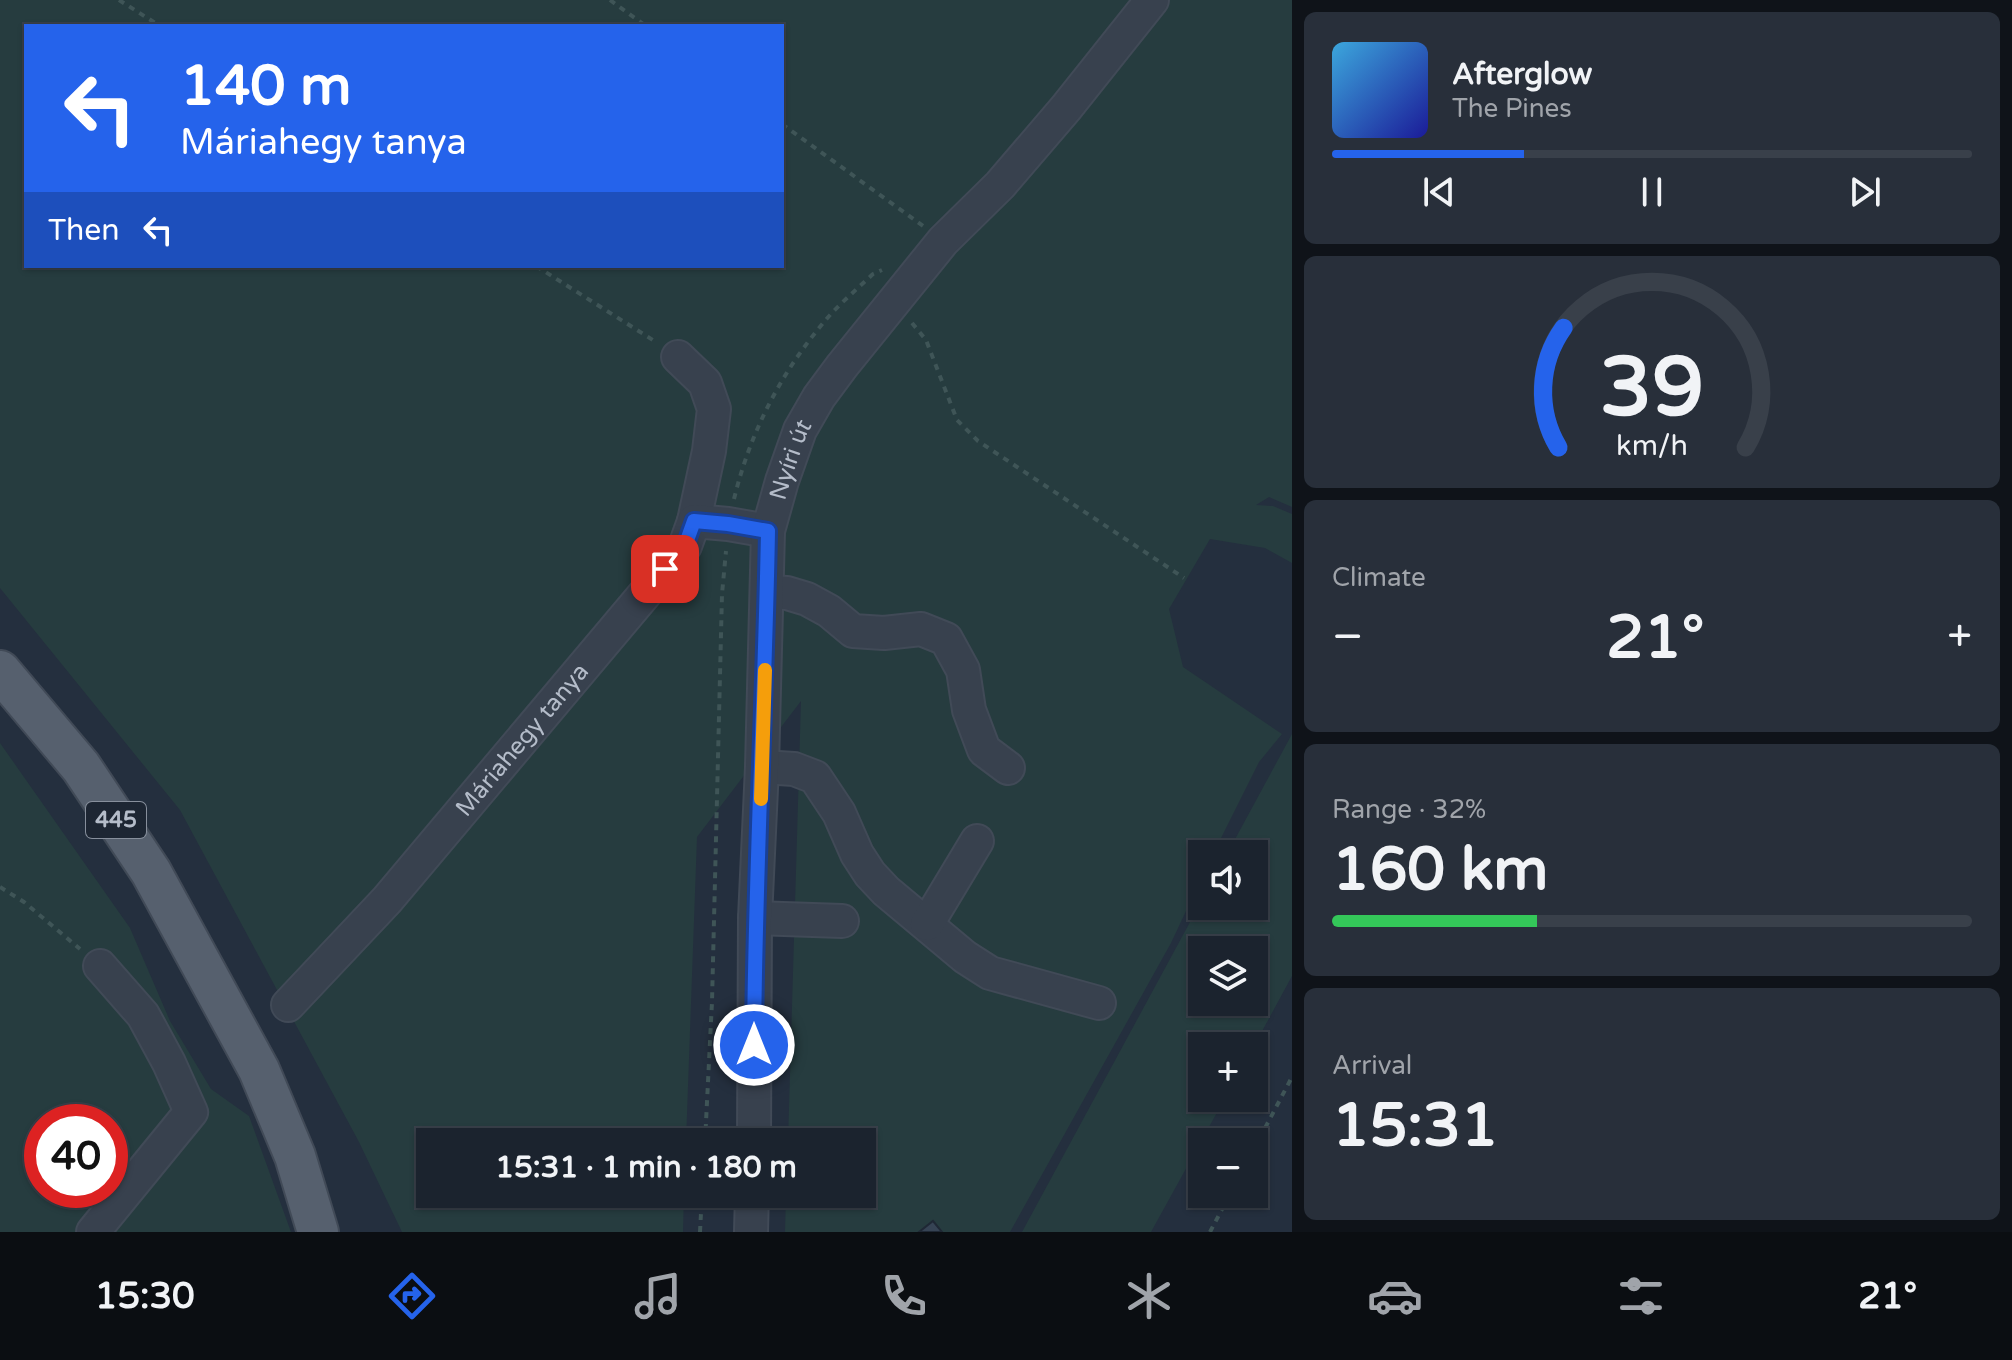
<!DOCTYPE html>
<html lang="en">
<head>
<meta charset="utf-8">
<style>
	:root { --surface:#1b232e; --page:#282f3a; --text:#f1f3f6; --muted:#a0a4aa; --line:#39404a; --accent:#2563eb }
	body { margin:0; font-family:"Varela Round",sans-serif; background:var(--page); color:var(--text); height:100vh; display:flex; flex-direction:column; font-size:30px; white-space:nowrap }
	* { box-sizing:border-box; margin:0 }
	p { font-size:26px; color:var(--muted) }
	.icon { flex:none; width:44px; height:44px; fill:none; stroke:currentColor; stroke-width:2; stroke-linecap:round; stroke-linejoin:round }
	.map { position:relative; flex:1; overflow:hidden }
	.side { display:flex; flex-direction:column; gap:12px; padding:12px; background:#0f1319; width:720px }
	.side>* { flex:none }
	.guide { position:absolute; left:24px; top:24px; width:760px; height:244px; border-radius:0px; box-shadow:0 2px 6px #0004,0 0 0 2px var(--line); background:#2563eb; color:#fff; overflow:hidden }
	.fabs { position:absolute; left:1188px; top:840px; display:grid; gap:16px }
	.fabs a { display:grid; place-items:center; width:80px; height:80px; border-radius:0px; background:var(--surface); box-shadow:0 2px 6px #0004,0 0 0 2px var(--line); font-size:40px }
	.speed { position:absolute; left:24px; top:1104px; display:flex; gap:16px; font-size:40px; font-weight:700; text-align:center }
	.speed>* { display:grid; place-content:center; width:104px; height:104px; border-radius:50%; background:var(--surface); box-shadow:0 2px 6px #0004,0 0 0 2px var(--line); line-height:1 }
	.speed .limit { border:12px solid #d22; background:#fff; color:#111 }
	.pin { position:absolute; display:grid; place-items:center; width:68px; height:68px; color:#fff; margin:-34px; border-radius:16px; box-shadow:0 4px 12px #0006 }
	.me { position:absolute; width:88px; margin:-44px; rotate:0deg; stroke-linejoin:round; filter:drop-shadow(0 0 6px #0008) }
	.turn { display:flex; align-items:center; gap:28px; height:168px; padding:0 24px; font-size:36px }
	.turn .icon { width:104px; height:104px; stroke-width:2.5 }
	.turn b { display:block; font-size:56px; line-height:68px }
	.then { display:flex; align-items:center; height:76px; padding:0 24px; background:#0003; gap:16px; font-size:30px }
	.big { font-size:60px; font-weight:800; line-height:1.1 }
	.side .card { flex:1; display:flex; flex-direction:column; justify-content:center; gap:12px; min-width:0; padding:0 28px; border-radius:12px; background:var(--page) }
	.side .dial { align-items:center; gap:0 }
	.dial svg { height:208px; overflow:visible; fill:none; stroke:var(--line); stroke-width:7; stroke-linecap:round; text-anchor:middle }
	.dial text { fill:var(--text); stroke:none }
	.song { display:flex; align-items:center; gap:24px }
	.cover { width:96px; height:96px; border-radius:12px; background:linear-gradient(135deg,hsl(200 70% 55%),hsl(240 70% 35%)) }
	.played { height:8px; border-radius:4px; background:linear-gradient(90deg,var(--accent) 30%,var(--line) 30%) }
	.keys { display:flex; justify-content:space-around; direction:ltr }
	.heat { display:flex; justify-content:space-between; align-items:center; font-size:44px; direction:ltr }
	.charge { height:12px; border-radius:6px; background:linear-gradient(90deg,#34c759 32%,var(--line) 0) }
	.trip { position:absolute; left:416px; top:1128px; width:460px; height:80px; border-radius:0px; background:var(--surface); box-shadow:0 2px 6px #0004,0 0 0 2px var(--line); font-weight:800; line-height:80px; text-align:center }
	.menu { display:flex; height:128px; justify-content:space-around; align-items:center; background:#0b0e12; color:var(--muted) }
	.menu .icon { width:56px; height:56px }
	.menu .active { color:var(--accent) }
	.menu b { font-size:36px; color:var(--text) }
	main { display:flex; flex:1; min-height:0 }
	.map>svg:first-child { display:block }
	.green { fill:#263c3f; fill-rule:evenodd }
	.building { fill:#364354; stroke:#1f2835; stroke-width:2 }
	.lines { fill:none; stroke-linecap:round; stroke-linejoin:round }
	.minor-casing { stroke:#414a57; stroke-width:36 }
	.major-casing { stroke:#414a57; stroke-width:44 }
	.path { stroke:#3f5557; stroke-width:4; stroke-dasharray:6 6; stroke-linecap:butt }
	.minor { stroke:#38414e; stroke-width:32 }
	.major { stroke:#56606e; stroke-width:40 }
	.route-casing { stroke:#184099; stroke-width:20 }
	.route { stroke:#2563eb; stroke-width:14 }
	.slow { stroke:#f59e0b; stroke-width:14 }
	.labels { text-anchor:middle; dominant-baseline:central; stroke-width:8; stroke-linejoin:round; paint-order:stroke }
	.shield { fill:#1d2633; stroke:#878f9c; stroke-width:2 }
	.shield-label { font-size:22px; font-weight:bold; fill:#b4bcc9 }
	.street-label { font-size:24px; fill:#b4bcc9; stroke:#1d2633 }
</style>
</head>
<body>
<main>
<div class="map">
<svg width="1292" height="1232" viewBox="0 0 1292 1232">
	<rect width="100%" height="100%" fill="#242f3e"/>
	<path class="green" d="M 0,0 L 1292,0 L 1292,507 L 1269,497 L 1256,505 L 1273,506 L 1292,514 L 1292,563 L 1265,548 L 1210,539 L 1169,609 L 1183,667 L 1282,734 L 1259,762 L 1213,854 L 1202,854 L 1202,877 L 1171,943 L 1010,1232 L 785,1232 L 786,1194 L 862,1194 L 862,1142 L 788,1142 L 801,701 L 697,837 L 686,1142 L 430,1142 L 430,1194 L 684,1194 L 683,1232 L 402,1232 L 359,1142 L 180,810 L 0,588 ZM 26,26 L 782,26 L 782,266 L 26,266 Z
		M 1292,734 L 1292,976 L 1254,1046 L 1202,1046 L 1202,1098 L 1225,1098 L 1151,1232 L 1022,1232 L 1202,900 L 1202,906 L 1254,906 L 1254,854 L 1227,854 ZM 1202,950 L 1254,950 L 1254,1002 L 1202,1002 Z
		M 0,743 L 130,928 L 170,1021 L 211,1089 L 249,1116 L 291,1232 L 0,1232 ZM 42,1122 L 110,1122 L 110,1190 L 42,1190 Z"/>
	<path class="building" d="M 933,1221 L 942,1232 L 919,1232 Z"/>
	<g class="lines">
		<g class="minor-casing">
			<g id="minor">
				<path d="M 678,357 L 705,383 L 714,409 L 709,451 L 694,521"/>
				<path d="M 767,592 L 787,593 L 807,599 L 829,611 L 853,631 L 884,633 L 921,629 L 946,639 L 963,670 L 969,710 L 984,750 L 1008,768"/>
				<path d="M 762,767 L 794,769 L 815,777 L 839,813 L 857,854 L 870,874 L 886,891 L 965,957 L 990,973 L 1099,1003"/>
				<path d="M 755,918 L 842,921"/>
				<path d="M 927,924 L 977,841"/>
				<path id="s1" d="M 288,1005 L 387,900 L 685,546 L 694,521 L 728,524 L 768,531"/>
				<path id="s2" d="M 754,1142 L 755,918 L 762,767 L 768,531 L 782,481 L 800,430 L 819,397 L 842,366 L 943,241 L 1000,185 L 1066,108 L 1152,0"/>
				<path d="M 93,1232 L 191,1112 L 169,1063 L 143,1015 L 100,966"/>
				<path d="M 751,1232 L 752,1194"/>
			</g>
		</g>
		<g class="major-casing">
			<path id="major" d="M 0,671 L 81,767 L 151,872 L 259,1070 L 295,1156 L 318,1232"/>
		</g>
		<path class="path" d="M 119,0 L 160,26
			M 610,0 L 646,26
			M 782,124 L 923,226
			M 536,266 L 656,342
			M 912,323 L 926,340 L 957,420 L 978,441 L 1184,578
			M 734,499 C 750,433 780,374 824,322 C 838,305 856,290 873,274 L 882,270
			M 0,887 L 24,902 L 80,949
			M 705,1142 L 712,1002 L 722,594 L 726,551
			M 1254,1149 L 1292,1077
			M 700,1232 L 702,1194
			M 1210,1232 L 1230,1194"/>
		<use href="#minor" class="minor"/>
		<use href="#major" class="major"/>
	</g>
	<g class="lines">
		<g class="route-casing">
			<path id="route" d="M 665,569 L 685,546 L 694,521 L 728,524 L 768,531 C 765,702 755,873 754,1045"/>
		</g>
		<use href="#route" class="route"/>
		<path class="slow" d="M 761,799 L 765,670"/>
	</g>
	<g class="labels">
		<rect class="shield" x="86" y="802" width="60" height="36" rx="6"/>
		<g class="shield-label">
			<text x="116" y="820">445</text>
		</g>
		<g class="street-label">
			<text stroke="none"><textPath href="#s2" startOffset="686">Nyíri út</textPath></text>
			<text stroke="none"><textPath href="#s1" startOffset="354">Máriahegy tanya</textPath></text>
		</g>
	</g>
</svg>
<div class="fabs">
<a><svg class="icon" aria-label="sound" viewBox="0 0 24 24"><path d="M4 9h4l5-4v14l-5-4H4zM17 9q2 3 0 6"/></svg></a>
<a><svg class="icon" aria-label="layers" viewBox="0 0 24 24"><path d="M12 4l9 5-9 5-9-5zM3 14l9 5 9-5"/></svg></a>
<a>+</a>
<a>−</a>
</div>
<div class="speed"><div class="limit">40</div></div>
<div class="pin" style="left:665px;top:569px;background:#d93025"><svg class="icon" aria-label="arrive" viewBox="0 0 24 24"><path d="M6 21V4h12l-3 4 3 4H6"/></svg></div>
<svg class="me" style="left:754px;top:1045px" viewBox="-20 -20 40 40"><circle r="17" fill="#2563eb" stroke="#fff" stroke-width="3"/><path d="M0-11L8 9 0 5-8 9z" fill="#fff"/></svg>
<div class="trip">15:31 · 1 min · 180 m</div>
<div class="guide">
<div class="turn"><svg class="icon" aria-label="left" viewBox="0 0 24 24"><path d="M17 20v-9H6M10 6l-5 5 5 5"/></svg><div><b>140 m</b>Máriahegy tanya</div></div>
<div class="then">Then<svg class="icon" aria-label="left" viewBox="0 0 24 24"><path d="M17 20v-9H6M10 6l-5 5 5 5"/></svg></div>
</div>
</div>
<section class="side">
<div class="card">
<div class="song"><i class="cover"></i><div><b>Afterglow</b><p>The Pines</p></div></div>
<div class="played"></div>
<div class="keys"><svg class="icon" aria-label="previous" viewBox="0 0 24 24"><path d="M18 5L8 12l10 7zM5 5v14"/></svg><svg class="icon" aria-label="pause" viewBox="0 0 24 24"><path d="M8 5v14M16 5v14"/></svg><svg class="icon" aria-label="next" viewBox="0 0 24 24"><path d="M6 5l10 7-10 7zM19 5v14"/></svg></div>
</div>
<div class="card dial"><svg viewBox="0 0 100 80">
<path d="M14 69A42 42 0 1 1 86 69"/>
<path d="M14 69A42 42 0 0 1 16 23" stroke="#2563eb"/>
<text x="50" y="56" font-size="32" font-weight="700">39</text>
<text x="50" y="72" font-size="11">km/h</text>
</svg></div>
<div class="card"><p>Climate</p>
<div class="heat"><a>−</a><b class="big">21°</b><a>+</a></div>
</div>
<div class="card"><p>Range · 32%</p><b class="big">160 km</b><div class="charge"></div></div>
<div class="card"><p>Arrival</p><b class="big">15:31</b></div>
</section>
</main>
<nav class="menu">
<b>15:30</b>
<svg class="icon active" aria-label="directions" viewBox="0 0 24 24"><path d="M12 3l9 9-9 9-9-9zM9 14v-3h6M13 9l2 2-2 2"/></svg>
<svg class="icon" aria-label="music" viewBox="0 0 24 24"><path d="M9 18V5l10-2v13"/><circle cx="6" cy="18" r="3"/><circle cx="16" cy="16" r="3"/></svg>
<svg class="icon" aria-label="phone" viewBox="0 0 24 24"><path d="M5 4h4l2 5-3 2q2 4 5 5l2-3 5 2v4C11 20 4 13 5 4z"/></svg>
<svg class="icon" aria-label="climate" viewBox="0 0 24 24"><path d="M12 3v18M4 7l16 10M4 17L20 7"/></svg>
<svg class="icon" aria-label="car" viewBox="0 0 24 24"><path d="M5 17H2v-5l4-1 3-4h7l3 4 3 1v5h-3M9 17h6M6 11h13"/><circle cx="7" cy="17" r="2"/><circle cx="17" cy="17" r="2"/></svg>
<svg class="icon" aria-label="filters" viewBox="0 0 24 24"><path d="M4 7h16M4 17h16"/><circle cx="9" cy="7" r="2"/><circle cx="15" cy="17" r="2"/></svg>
<b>21°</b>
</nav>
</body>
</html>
